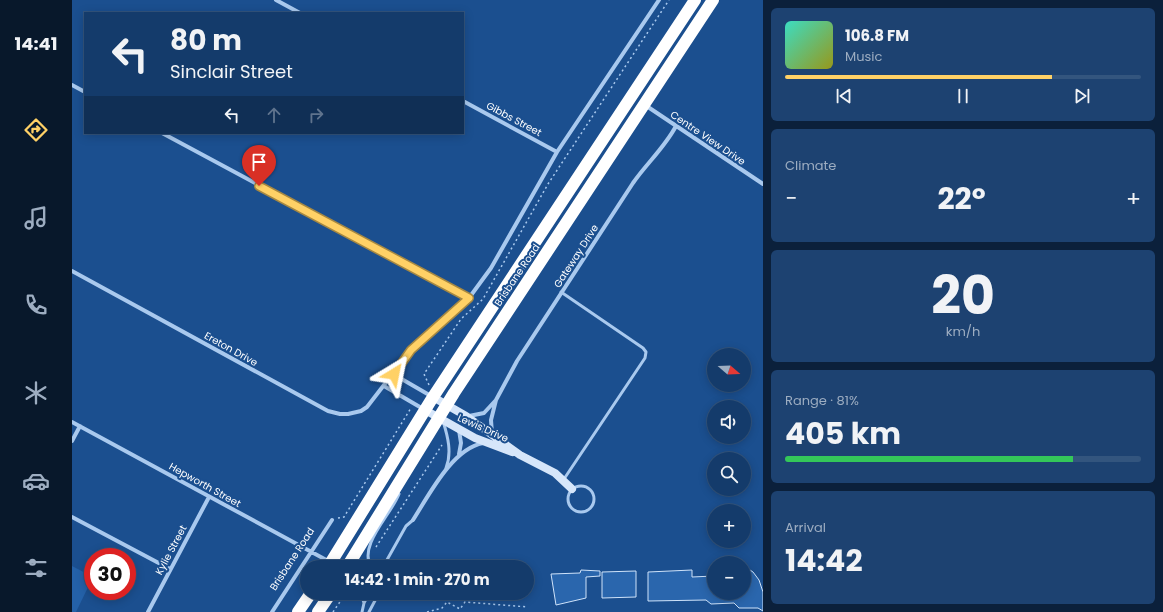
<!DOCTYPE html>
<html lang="en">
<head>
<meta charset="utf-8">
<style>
	:root { --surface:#143b6b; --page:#1d4271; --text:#f1f3f6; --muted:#9dadc1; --line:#33557e; --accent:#ffd166 }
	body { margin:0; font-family:Poppins,sans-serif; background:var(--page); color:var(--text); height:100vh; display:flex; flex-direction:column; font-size:15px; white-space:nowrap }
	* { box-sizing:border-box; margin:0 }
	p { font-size:13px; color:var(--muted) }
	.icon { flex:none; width:22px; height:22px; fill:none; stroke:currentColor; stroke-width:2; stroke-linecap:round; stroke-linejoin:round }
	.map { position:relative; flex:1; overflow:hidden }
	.sheet { display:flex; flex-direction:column; gap:8px; padding:8px; background:#0b203b; width:400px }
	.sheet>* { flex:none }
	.hud { position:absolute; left:12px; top:12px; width:380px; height:122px; border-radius:0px; box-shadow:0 2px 10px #0003,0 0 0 1px var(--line); background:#143b6b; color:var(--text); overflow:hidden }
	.needle { width:26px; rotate:109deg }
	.controls { position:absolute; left:635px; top:348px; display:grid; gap:8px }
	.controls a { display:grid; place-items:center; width:44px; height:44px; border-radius:50%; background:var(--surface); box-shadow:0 2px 10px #0003,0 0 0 1px var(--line); font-size:20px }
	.speed { position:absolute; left:12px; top:548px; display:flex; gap:8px; font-size:20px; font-weight:700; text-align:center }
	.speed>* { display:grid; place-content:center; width:52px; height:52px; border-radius:50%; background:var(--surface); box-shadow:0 2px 10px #0003,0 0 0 1px var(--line); line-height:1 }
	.speed .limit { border:6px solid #d22; background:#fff; color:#111 }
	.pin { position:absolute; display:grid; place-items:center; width:34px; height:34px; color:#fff; margin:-41px -17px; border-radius:50% 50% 50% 0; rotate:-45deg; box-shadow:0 0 4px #0007 }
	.pin .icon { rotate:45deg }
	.me { position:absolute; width:44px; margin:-22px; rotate:35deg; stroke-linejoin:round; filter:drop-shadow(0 0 3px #0008) }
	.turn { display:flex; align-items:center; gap:14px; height:84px; padding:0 20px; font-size:18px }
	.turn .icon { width:52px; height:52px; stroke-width:2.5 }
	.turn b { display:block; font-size:28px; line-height:34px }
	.lanes { display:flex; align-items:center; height:38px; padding:0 20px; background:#0003; justify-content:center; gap:20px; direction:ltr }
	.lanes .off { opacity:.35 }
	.big { font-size:30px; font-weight:700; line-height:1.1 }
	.sheet .tile { flex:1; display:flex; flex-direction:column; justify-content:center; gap:6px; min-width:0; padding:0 14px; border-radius:6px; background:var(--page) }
	.sheet .dial { align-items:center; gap:0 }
	.dial b { font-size:52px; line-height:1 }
	.song { display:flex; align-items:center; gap:12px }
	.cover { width:48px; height:48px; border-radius:6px; background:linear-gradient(135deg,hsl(170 70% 55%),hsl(60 70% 35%)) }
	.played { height:4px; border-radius:2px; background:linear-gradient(90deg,var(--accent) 75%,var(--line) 75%) }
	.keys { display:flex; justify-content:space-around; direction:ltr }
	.heat { display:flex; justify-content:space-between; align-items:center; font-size:22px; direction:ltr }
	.charge { height:6px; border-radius:3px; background:linear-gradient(90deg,#34c759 81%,var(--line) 0) }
	.trip { position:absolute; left:228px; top:560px; width:234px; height:40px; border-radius:20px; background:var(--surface); box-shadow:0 2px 10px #0003,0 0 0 1px var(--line); font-weight:700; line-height:40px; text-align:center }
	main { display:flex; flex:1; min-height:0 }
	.menu { display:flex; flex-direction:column; width:72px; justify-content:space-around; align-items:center; background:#08182b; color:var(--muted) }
	.menu .icon { width:28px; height:28px }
	.menu .current { color:var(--accent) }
	.menu b { font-size:18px; color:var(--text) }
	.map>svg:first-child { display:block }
	.green { fill:#2461a8 }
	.building { fill:#2a66ad; stroke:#cfe3fa }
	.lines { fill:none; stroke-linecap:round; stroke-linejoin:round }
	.path { stroke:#a9c9ee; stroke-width:1.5; stroke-dasharray:2 3; stroke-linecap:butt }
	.lane { stroke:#a9c9ee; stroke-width:3 }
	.street { stroke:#a9c9ee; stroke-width:4 }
	.secondary { stroke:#d6e6fa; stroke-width:8 }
	.highway { stroke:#fff; stroke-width:12 }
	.route-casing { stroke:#a68842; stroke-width:10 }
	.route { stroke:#ffd166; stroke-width:7 }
	.labels { text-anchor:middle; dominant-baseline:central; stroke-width:4; stroke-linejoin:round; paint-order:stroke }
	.street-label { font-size:10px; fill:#fff; stroke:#1b4f8f }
</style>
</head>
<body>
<main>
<nav class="menu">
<b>14:41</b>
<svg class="icon current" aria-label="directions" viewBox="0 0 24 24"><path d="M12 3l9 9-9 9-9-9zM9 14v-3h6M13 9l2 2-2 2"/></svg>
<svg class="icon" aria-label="music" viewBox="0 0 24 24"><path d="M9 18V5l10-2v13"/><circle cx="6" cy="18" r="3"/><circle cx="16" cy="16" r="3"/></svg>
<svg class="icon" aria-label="phone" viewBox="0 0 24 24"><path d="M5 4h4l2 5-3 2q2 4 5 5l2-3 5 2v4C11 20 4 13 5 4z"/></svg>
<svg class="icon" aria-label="climate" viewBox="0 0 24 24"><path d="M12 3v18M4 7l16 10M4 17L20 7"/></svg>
<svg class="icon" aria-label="car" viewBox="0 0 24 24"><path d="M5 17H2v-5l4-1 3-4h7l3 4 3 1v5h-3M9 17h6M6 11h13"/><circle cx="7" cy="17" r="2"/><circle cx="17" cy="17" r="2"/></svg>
<svg class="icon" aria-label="filters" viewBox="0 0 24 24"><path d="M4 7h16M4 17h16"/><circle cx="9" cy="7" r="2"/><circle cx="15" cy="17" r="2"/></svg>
</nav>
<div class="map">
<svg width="691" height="612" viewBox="0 0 691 612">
	<rect width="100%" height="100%" fill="#1b4f8f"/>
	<path class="green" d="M 0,566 L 21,577 L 4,612 L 0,612 Z"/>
	<path class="building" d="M 672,566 L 681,572 L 687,580 L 691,592 L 691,611 L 686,608 L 667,608 L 662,603 L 639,604 L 634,600 L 576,601 L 576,572 L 620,570 L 620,577 L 642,576 L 642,593 L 672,593 Z
		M 509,570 L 528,571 L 528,576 L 514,577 L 514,598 L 484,605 L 479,574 L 508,573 Z
		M 564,571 L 564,597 L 530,598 L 530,572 Z"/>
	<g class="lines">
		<path class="path" d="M 357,385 L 352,374 L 389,319 L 411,299 L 476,184 L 597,0
			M 266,518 L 272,517 L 339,408
			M 304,547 L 370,445
			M 261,612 L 274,593
			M 355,612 L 370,608 L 375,602 L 388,609 L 393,602 L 456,607"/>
		<path class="lane" d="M 489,292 L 571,348 L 574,352 L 573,358 L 492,479
			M 371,421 C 376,437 380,453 374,468
			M496 499a13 13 0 1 1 26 0a13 13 0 1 1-26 0Z
			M 299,567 C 286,545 319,515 327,494
			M 311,567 L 334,526 L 341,520
			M 289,593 L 292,603
			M 290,612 L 292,603 L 297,593
			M 297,612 L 307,593"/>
		<path class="street" d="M 204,0 L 228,13
			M 0,85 L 13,92
			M 391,101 L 485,152
			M 573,105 L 691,184
			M 90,133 L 397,298
			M 0,271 L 256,411 L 268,414 L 276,414 L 289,411 L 295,407 L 339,350 L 397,298 L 419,268 L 485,152 L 587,0
			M 321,374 L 359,396
			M 312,386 L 353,410
			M 397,416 L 412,413 L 424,400
			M 0,422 L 258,562
			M 420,434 L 419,420 L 424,400 L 445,361 L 561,183 C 575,163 593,147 604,126
			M 0,441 L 8,426
			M 387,454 L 389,443 L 387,430
			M 0,517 L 98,569
			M 341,520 C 357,495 380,449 411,443
			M 76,612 L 137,497
			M 200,612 L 260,520"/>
		<path class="secondary" d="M 361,397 L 394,416 L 448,455 L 483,473 L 500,489
			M 353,410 L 403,438 L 440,452"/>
		<path class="highway" d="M 256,567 L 361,397 L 623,0
			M 275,567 L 382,393 L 641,0
			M 226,612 L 239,593
			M 246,612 L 259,593"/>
	</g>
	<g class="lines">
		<g class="route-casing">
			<path id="route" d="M 187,186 L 397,298 L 339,350 L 322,374"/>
		</g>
		<use href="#route" class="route"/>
	</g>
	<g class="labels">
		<g class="street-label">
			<text transform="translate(442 119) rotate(28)">Gibbs Street</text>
			<text transform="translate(636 138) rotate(34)">Centre View Drive</text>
			<text transform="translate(504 256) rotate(-57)">Gateway Drive</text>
			<text transform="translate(445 275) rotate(-56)">Brisbane Road</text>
			<text transform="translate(159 349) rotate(29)">Ereton Drive</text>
			<text transform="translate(411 428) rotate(24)">Lewis Drive</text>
			<text transform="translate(133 485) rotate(29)">Hepworth Street</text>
			<text transform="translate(99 550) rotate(-62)">Kylie Street</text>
			<text transform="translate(220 559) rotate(-57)">Brisbane Road</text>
		</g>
	</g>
</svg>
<div class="controls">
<a><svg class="needle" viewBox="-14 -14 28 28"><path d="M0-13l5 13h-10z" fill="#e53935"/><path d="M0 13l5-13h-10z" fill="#9dadc1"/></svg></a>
<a><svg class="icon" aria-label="sound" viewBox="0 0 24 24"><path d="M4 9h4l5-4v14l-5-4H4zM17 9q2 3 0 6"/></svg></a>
<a><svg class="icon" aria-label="search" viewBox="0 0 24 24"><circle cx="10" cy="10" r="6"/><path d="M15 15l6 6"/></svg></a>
<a>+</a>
<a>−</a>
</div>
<div class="speed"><div class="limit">30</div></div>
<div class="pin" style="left:187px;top:186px;background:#d93025"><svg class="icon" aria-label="arrive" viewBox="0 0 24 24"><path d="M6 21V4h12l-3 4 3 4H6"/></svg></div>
<svg class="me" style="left:322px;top:374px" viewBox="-20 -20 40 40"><path d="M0-17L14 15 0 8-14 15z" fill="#ffd166" stroke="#fff" stroke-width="4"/></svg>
<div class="trip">14:42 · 1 min · 270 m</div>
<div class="hud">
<div class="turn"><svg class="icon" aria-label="left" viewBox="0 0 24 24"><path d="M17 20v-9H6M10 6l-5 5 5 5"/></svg><div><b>80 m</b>Sinclair Street</div></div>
<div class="lanes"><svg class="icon" aria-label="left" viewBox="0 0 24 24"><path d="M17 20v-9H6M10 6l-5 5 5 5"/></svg><svg class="icon off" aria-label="ahead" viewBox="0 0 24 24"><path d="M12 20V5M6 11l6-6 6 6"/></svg><svg class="icon off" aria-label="right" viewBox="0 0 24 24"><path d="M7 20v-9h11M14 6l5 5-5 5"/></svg></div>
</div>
</div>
<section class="sheet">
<div class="tile">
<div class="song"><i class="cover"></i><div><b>106.8 FM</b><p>Music</p></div></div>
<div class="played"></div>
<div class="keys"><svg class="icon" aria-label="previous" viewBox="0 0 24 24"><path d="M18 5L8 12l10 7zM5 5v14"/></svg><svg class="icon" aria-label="pause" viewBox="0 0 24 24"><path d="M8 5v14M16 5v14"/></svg><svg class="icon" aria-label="next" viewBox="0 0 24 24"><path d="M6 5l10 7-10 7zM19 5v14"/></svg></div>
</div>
<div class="tile"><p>Climate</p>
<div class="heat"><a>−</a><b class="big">22°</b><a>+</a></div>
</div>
<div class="tile dial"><b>20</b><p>km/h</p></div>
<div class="tile"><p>Range · 81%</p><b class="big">405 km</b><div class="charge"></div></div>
<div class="tile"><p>Arrival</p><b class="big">14:42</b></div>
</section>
</main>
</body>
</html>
